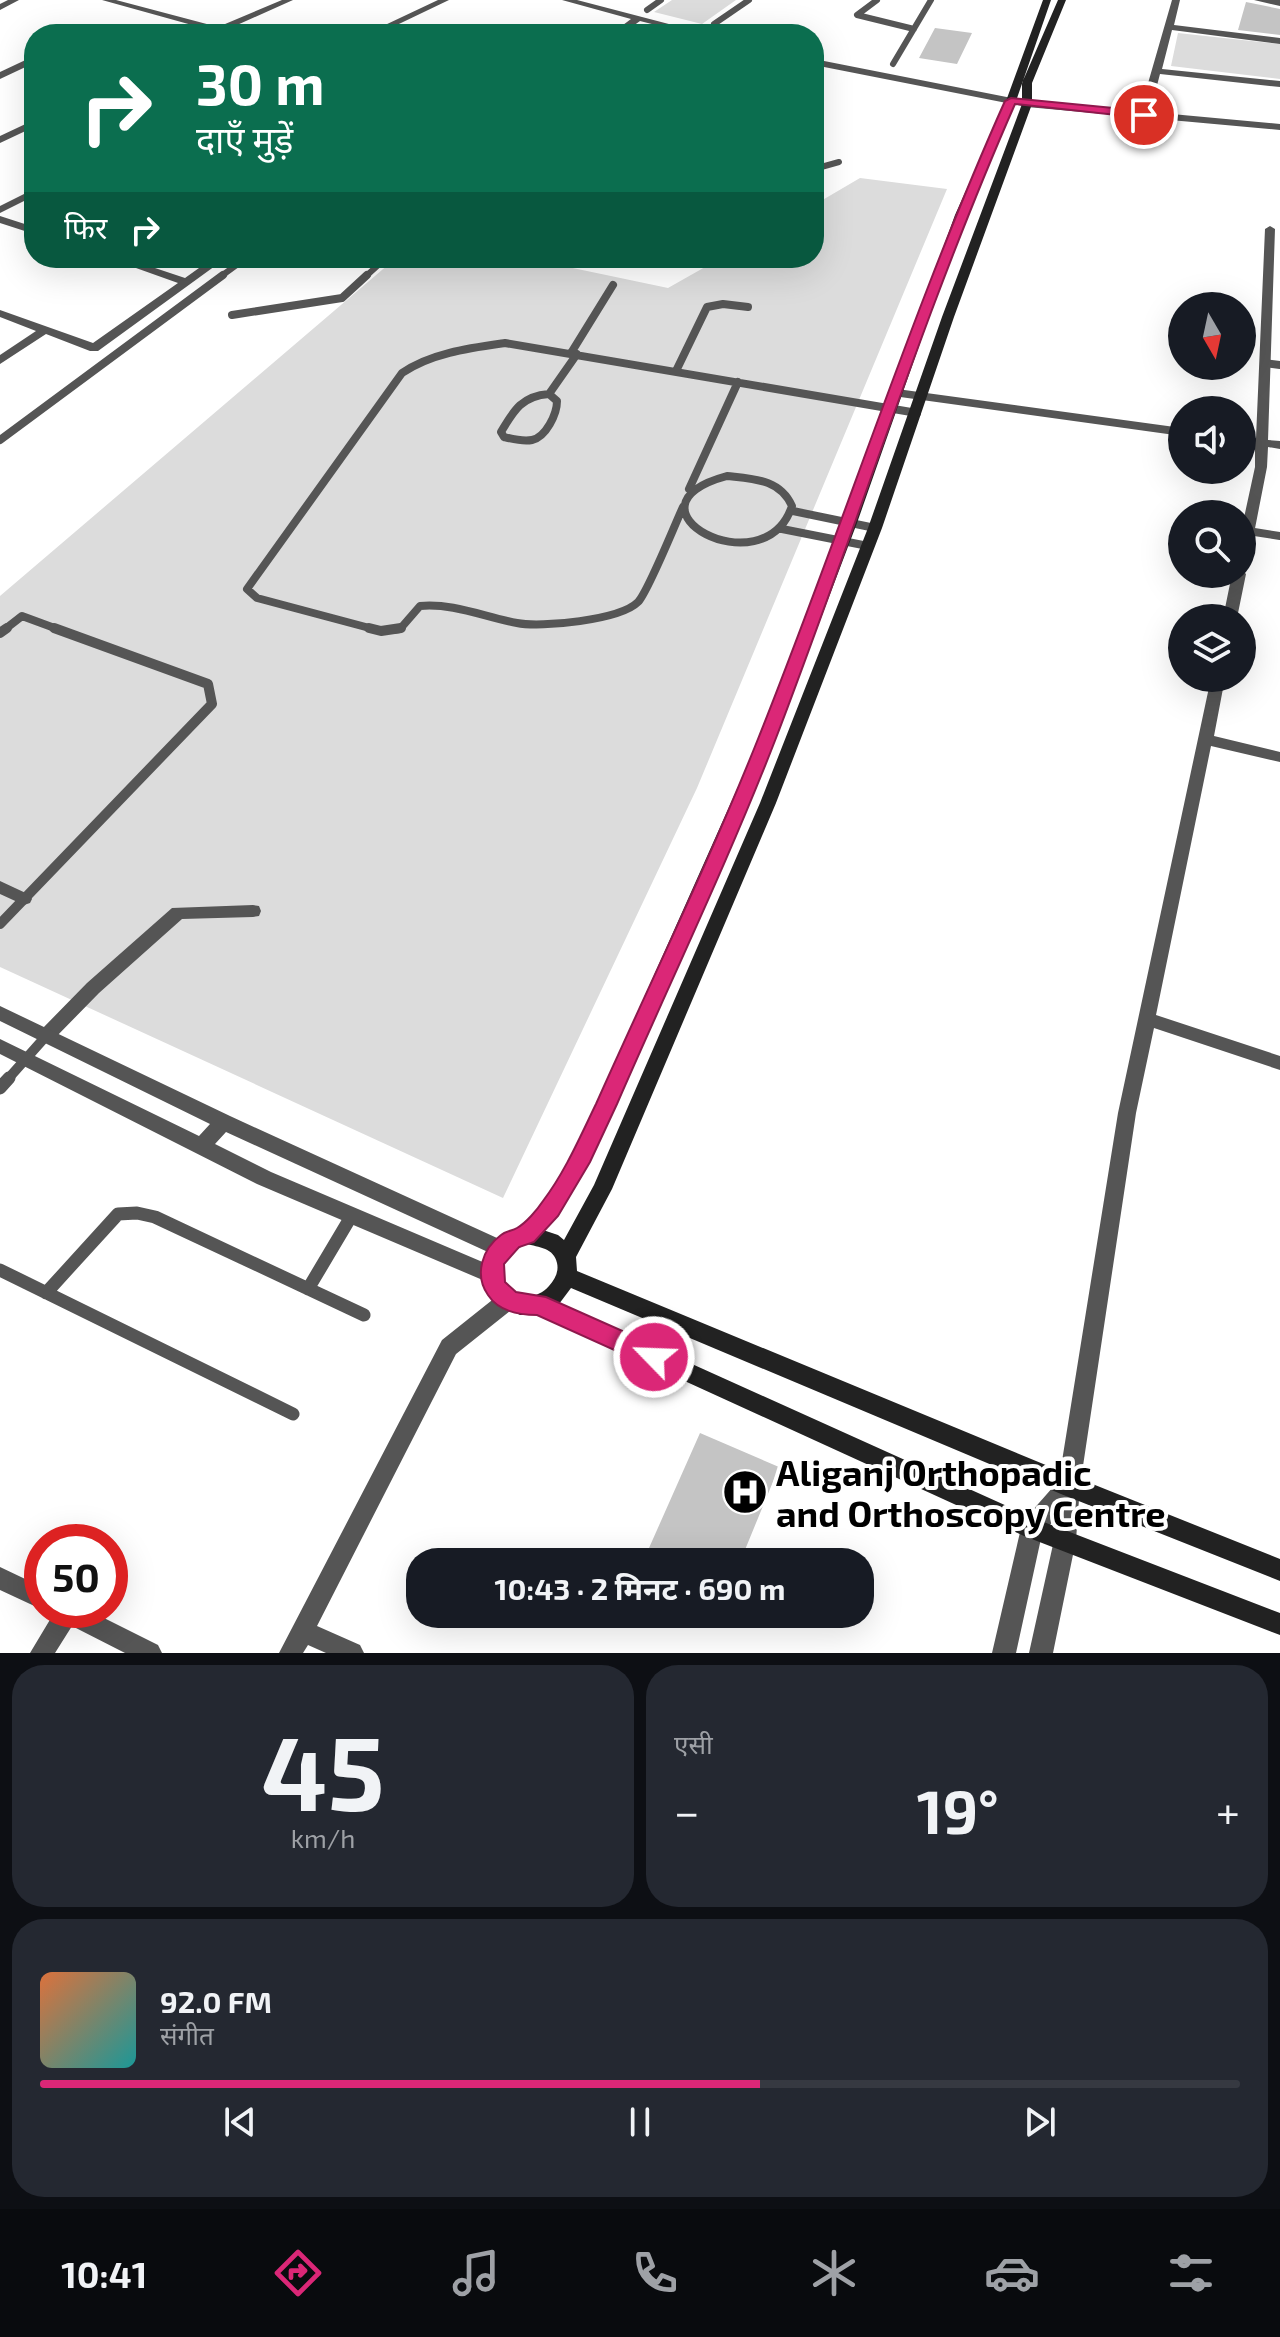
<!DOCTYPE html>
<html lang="hi">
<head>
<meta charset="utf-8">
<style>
	:root { --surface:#171b24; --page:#242831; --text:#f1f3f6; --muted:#9ea1a6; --line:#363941; --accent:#db2777 }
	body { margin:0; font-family:"Exo 2","Noto Sans Devanagari",sans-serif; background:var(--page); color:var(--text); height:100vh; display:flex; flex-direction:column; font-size:30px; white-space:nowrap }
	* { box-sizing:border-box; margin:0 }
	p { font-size:26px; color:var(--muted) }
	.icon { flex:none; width:44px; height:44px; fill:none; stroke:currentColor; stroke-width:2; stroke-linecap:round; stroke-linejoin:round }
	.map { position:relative; height:1653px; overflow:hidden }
	.drawer { display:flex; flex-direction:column; gap:12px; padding:12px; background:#0d0f14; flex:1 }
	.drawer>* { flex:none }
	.banner { position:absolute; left:24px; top:24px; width:800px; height:244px; border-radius:32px; box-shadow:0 8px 32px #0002; background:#0b6e4f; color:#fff; overflow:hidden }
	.needle { width:52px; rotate:171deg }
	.tools { position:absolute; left:1168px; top:292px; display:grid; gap:16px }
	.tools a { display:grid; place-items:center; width:88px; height:88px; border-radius:50%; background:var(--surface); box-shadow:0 8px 32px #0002; font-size:40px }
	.speed { position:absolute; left:24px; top:1524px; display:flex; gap:16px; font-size:40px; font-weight:700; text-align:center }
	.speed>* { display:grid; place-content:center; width:104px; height:104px; border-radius:50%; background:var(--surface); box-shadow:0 8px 32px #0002; line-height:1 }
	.speed .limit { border:12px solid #d22; background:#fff; color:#111 }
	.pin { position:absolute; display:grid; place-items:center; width:68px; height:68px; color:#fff; margin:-34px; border:4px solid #fff; border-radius:50%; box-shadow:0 2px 8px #0007 }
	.me { position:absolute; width:88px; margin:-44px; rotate:294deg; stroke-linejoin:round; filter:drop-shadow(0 0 6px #0008) }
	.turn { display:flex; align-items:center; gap:28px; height:168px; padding:0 40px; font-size:36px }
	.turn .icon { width:104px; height:104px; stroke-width:2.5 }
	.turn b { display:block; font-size:56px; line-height:68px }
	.then { display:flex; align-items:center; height:76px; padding:0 40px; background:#0003; gap:16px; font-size:30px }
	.big { font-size:60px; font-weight:700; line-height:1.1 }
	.drawer .card { flex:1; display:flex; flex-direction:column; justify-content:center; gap:12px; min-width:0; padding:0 28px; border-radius:32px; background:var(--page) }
	.drawer .dial { align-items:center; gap:0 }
	.dial b { font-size:104px; line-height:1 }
	.song { display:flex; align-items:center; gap:24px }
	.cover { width:96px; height:96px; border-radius:12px; background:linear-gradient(135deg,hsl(20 70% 55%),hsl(180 70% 35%)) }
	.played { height:8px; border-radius:4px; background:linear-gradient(90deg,var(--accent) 60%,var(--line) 60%) }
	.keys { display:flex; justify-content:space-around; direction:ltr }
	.heat { display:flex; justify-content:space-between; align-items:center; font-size:44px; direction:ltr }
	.drawer .tiles { flex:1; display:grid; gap:12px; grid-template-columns:1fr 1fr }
	.card:last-child { grid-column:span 2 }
	.trip { position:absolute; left:406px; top:1548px; width:468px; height:80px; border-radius:32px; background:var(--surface); box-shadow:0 8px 32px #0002; font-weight:700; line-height:80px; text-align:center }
	.tab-bar { display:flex; height:128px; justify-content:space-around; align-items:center; background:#090b0e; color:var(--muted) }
	.tab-bar .icon { width:56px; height:56px }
	.tab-bar .active { color:var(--accent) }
	.tab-bar b { font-size:36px; color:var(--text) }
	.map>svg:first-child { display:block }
	.green { fill:#dcdcdc }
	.building { fill:#c4c4c4 }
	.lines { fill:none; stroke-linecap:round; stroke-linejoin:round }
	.service-far3 { stroke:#555; stroke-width:6 }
	.service-far2 { stroke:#555; stroke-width:8 }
	.service-far1 { stroke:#555; stroke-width:10 }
	.service { stroke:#555; stroke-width:13 }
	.minor { fill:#555; fill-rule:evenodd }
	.tertiary { fill:#555; fill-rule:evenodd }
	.secondary { fill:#222; fill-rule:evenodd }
	.route { fill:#db2777; stroke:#8e194d; stroke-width:2 }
	.labels { text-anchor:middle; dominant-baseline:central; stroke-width:8; stroke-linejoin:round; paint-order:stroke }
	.near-poi-label { font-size:36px; font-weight:bold; fill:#000; stroke:#fff; text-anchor:start }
</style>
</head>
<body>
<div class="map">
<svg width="1280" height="1653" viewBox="0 0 1280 1653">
	<rect width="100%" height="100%" fill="#fff"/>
	<path class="green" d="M 672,0 L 736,0 L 702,24 L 654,12 Z
		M 1178,33 L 1280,44 L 1280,79 L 1171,66 Z
		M 860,178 L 947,189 L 697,788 L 503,1198 L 0,967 L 0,596 L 396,258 L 525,258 L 668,288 L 721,258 L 814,258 L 814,205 Z"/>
	<path class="building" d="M 1246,2 L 1280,9 L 1280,35 L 1238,30 Z
		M 935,28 L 972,33 L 957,64 L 919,58 Z
		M 700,1433 L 779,1467 L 740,1562 L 680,1562 L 649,1548 Z"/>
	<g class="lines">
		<path class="service-far3" d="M 877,0 L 857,15 L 914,29
			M 647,10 L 661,0
			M 714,24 L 749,0
			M 893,64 L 931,0
			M 814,169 L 839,162
			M 220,277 L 246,258
			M 365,277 L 386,258"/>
		<path class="service-far2" d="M 232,315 L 342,298 L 367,275
			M 571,353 L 613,285
			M 1265,363 L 1280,365
			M 676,371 L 707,307 L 723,304 L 748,307
			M 549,394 L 557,401 C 557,414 546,437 532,440 C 523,442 512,439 504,437 L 501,432 C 514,410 522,396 549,394 Z
			M 549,394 L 577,354
			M 0,440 L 223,275
			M 727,476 C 754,479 780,479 792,506 C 764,590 612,507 727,476 Z
			M 689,489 L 738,382
			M 793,511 L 875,528
			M 782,529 L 868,546
			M 1248,531 L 1280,536
			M 4,630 L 22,616 L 60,630
			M 377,630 L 257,598 L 247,589 L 402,373 C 431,353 470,348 505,343 L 917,413
			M 392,630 L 400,629 L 420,606 C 454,603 484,617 517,623 C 541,628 620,620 638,602 C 648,592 675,524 683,507"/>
		<path class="service-far1" d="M 369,628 L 381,631 L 401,628
			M 0,633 L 7,628
			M 0,924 L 212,704 L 208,684 L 54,628
			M 7,1080 L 47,1035"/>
		<path class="service" d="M 0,1088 L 9,1078
			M 0,1270 L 293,1414
			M 308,1289 L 352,1215
			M 46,1293 L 118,1214 L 137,1213 L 155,1217 L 364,1315"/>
		<path class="minor" d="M 8,0 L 19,0 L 0,10 L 0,4 Z
			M 102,0 L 116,0 L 218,27 L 282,0 L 293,0 L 217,34 L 204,34 L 210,30 Z
			M 438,0 L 449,0 L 378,34 L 366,34 Z
			M 562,0 L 577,0 L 707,34 L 691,34 L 640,21 L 622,34 L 611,34 L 631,19 Z
			M 1172,0 L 1180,0 L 1174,25 L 1280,38 L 1280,44 L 1172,30 L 1162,69 L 1280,81 L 1280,87 L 1160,74 L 1150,112 L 1280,124 L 1280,130 L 1027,107 L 814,65 L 814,59 L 1027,101 L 1140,111 Z
			M 1254,0 L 1280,0 L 1280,6 Z
			M 34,56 L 34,63 L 0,79 L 0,72 Z
			M 814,115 L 822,117 L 824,119 L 814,121 Z
			M 34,120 L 34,127 L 0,143 L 0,136 Z
			M 34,189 L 34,196 L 0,213 L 0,206 Z
			M 0,216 L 34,227 L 34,234 L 0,223 Z
			M 1270,226 L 1275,229 L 1268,440 L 1280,441 L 1280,449 L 1268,447 L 1267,467 L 1249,559 L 1242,563 L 1242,527 L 1255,467 L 1255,446 L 1242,444 L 1242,436 L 1256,438 L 1265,229 Z
			M 108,258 L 125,258 L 185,278 L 213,258 L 226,258 L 98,351 L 90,351 L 46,334 L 0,364 L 0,355 L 36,331 L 0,317 L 0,310 L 93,343 L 178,283 Z
			M 897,389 L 1182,428 L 1182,436 L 893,396 L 893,390 Z
			M 1242,570 L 1246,574 L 1237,618 L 1223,618 L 1232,574 L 1242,574 Z
			M 1211,678 L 1225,678 L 1214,736 L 1280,752 L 1280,762 L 1211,746 L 1156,1015 L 1280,1056 L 1280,1070 L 1154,1028 L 1136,1113 L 1080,1486 L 1077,1494 L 1069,1497 L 1061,1494 L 1058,1486 L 1118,1113 Z
			M 0,881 L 30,895 L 32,899 L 30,903 L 24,905 L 0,894 Z
			M 253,905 L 259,906 L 261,911 L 259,916 L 253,917 L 182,919 L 99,993 L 53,1040 L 47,1042 L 41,1040 L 38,1035 L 41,1030 L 87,983 L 172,908 Z
			M 508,1291 L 515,1293 L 518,1300 L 515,1307 L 456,1354 L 317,1626 L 360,1645 L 364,1653 L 326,1653 L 308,1645 L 303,1653 L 279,1653 L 442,1340 L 501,1293 Z
			M 0,1567 L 42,1587 L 43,1610 L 0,1590 Z
			M 53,1610 L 88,1610 L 158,1645 L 162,1653 L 125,1653 L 72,1626 L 55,1653 L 30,1653 L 54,1613 Z"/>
		<path class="tertiary" d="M 0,1006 L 230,1116 L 508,1243 L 511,1249 L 508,1255 L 501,1258 L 226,1132 L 215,1144 L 271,1172 L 499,1269 L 502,1275 L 499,1281 L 492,1284 L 485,1281 L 257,1184 L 0,1054 L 0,1039 L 199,1136 L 210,1124 L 0,1021 Z
			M 1069,1475 L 1077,1478 L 1080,1486 L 1076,1540 L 1053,1653 L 1029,1653 L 1054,1540 L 1056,1518 L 1042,1534 L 1016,1653 L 992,1653 L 1021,1528 L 1024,1520 L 1061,1478 Z"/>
		<path class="secondary" d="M 1043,0 L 1051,0 L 1016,101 L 965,215 L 857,523 L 774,742 L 592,1155 L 557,1215 L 543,1230 L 558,1235 L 564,1240 L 594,1185 L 760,803 L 868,528 L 942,317 L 1022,104 L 1022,83 L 1058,0 L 1066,0 L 1032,83 L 1032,104 L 954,317 L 882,528 L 776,803 L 612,1189 L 576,1257 L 577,1271 L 1070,1475 L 1280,1559 L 1280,1581 L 1061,1494 L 571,1288 L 559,1304 L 1036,1519 L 1280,1613 L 1280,1635 L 1024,1536 L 538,1314 L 520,1315 L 496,1302 L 486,1286 L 483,1268 L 494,1245 L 519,1229 L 543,1203 L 576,1150 L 758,742 L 843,523 L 955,215 L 1006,101 ZM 526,1244 C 539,1247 554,1248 557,1263 C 559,1272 555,1279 549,1286 C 523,1316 474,1271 526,1244 Z"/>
	</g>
	<path class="route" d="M 1011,98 L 1144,111 L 1149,115 L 1144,118 L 1015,104 C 924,311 857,527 776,738 C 728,862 670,982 617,1104 L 590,1162 L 558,1216 L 534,1242 L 519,1247 L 504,1264 L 505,1282 L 516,1292 L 546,1297 L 663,1349 L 666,1357 L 663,1364 L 654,1368 L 537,1315 C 519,1315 499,1312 488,1295 C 474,1275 482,1249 501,1235 C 506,1231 512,1231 517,1228 C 526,1223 537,1210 543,1201 C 565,1172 580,1137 596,1104 C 650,983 709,862 758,739 C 843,527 912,309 1005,101 Z"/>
	<defs>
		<g id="hospital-disc" transform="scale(2.3)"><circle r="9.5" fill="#000" stroke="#fff"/><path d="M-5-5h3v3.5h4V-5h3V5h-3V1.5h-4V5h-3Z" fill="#fff"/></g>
	</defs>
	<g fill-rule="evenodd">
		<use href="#hospital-disc" x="745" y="1492"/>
	</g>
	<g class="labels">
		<g class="near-poi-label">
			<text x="776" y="1471">Aliganj Orthopadic<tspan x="776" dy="41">and Orthoscopy Centre</tspan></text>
		</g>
	</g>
</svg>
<div class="tools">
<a><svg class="needle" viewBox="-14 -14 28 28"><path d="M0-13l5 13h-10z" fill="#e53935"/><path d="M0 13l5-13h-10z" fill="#9ea1a6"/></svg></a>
<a><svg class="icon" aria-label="sound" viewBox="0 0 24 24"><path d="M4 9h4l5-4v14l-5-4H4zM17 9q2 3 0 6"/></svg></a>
<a><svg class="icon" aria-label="search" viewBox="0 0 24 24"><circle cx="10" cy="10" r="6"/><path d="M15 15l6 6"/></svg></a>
<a><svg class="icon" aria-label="layers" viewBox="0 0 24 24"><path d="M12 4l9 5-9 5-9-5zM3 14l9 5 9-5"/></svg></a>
</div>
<div class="speed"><div class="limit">50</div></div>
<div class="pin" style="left:1144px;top:115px;background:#d93025"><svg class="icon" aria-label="arrive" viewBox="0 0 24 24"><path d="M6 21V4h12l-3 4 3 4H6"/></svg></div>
<svg class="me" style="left:654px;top:1357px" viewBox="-20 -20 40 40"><circle r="17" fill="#db2777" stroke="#fff" stroke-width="3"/><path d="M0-11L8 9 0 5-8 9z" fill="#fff"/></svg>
<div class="trip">10:43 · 2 मिनट · 690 m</div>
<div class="banner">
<div class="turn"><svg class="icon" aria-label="right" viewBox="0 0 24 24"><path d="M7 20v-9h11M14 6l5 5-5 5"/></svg><div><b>30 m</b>दाएँ मुड़ें</div></div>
<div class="then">फिर<svg class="icon" aria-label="right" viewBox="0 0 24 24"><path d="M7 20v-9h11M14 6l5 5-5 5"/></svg></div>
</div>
</div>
<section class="drawer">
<div class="tiles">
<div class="card dial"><b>45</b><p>km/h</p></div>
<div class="card"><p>एसी</p>
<div class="heat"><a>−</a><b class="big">19°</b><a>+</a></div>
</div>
<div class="card">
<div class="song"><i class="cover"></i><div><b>92.0 FM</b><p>संगीत</p></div></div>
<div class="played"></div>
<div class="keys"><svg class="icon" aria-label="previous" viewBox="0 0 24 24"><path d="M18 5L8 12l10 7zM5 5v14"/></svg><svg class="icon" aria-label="pause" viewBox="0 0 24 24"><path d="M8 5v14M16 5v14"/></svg><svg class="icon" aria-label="next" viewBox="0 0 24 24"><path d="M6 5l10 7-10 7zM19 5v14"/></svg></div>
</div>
</div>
</section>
<nav class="tab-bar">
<b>10:41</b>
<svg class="icon active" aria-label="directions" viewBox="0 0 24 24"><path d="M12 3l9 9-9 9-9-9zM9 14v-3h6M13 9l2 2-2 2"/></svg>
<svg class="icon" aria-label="music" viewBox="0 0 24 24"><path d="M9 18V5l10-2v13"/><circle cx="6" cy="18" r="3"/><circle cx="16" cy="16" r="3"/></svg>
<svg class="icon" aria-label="phone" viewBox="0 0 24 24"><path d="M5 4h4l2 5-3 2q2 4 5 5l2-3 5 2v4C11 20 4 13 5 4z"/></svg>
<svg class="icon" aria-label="climate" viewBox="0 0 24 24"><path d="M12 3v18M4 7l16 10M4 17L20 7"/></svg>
<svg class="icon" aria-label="car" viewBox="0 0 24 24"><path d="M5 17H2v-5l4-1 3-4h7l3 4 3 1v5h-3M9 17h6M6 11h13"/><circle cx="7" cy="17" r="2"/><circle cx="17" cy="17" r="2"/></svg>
<svg class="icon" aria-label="filters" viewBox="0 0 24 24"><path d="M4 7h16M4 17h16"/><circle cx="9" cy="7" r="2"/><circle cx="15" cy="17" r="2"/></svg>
</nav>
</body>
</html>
